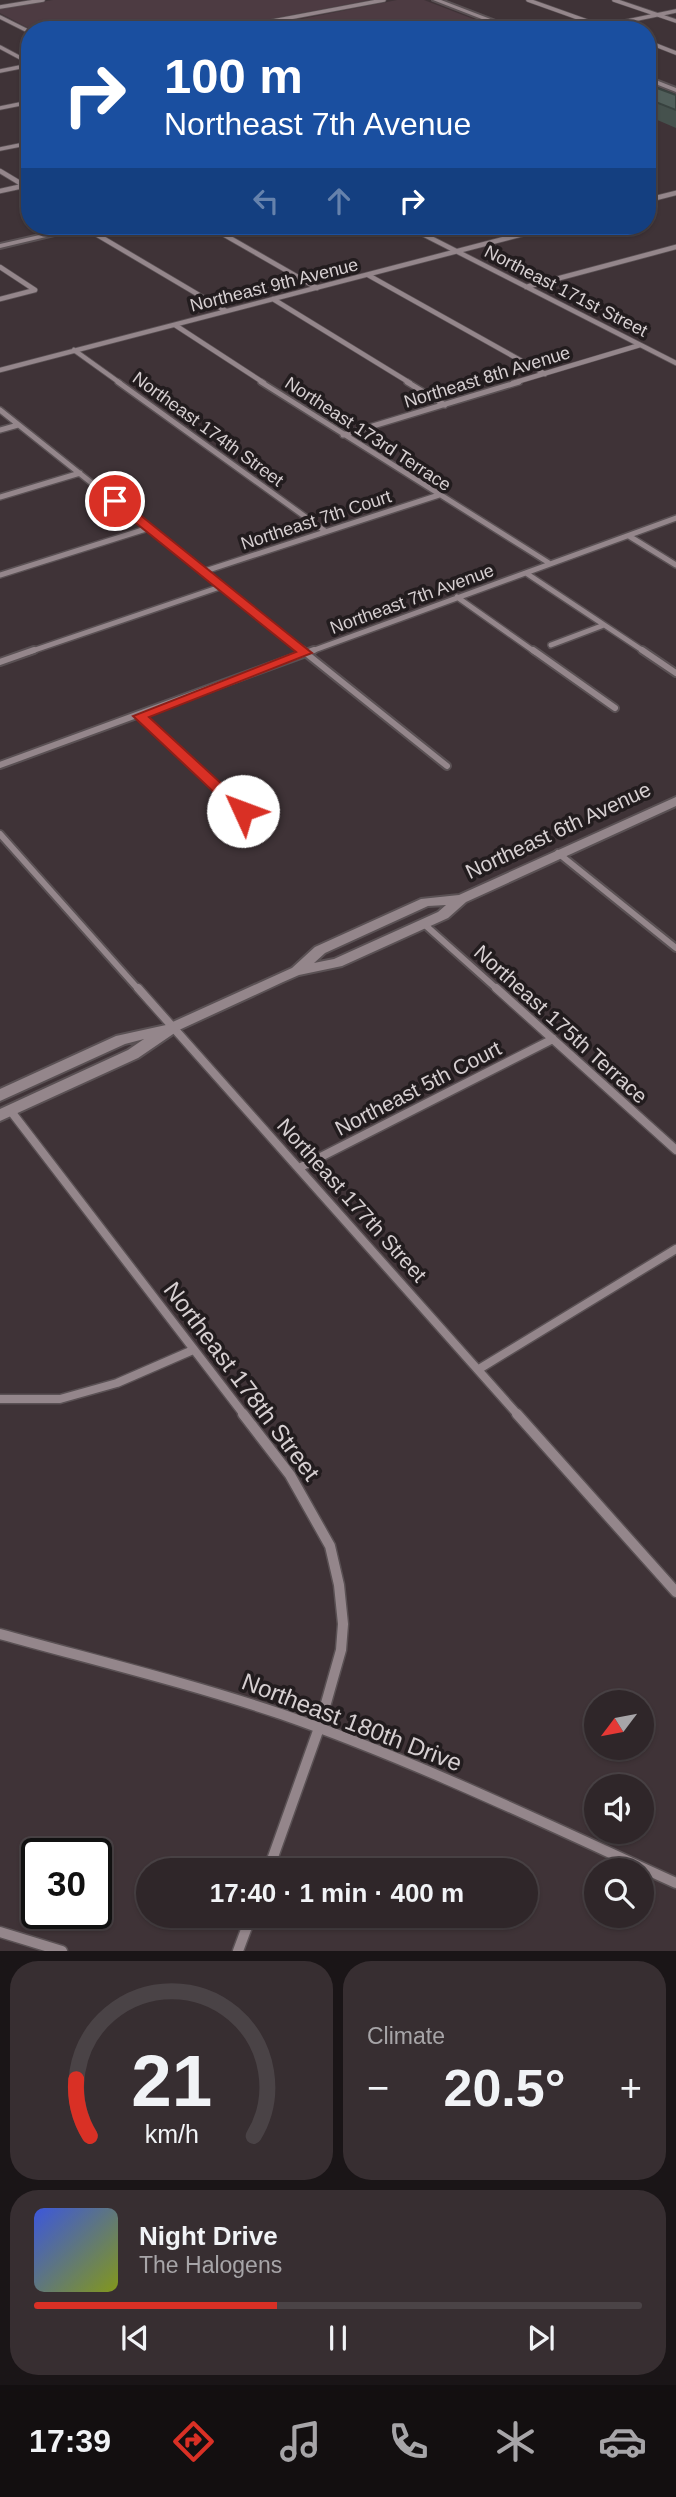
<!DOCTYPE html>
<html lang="en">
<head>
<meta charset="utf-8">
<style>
	:root { --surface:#2f2629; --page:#372e31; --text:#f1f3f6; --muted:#a7a5a8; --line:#4a4346; --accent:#d93025 }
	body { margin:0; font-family:Helvetica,sans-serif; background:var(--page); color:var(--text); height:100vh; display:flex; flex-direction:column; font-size:26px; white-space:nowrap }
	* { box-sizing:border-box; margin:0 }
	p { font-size:23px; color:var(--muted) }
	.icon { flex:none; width:38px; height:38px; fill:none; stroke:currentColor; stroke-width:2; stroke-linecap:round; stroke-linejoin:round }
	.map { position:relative; height:1951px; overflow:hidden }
	.panel { display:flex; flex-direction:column; gap:10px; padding:10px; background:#1a1517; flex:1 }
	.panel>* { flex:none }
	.banner { position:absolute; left:21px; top:21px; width:635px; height:214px; border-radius:28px; box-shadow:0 2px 5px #0004,0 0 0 2px var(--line); background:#1a4fa0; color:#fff; overflow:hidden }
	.needle { width:46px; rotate:238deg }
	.tools { position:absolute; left:584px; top:1690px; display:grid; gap:14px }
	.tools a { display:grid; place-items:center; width:70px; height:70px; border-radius:50%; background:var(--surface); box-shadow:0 2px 5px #0004,0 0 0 2px var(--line); font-size:35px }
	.speed { position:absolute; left:21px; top:1838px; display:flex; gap:14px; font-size:35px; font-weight:700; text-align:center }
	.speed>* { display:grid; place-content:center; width:91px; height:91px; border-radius:50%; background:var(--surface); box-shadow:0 2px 5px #0004,0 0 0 2px var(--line); line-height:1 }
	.speed .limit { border:4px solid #111; border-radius:10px; background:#fff; color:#111 }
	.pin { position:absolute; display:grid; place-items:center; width:60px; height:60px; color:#fff; margin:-30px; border:4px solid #fff; border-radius:50%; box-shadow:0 2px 7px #0007 }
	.me { position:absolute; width:77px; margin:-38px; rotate:313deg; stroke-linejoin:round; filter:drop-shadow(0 0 5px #0008) }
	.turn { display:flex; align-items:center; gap:24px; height:147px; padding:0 28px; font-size:32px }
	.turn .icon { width:91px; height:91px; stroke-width:2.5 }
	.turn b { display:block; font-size:49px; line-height:60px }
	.lanes { display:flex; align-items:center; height:66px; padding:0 28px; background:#0003; justify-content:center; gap:35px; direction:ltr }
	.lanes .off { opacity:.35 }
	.big { font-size:52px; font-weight:700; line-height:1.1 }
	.panel .card { flex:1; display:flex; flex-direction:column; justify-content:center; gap:10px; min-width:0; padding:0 24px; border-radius:28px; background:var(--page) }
	.panel .dial { align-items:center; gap:0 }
	.dial svg { height:182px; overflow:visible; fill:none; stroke:var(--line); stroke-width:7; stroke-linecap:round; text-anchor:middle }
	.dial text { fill:var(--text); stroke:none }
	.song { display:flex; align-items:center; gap:21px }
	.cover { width:84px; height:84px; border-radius:10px; background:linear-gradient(135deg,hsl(230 70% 55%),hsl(70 70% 35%)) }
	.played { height:7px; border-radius:4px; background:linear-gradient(90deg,var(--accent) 40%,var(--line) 40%) }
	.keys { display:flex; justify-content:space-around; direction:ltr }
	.heat { display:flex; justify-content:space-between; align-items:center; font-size:38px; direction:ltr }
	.panel .tiles { flex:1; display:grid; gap:10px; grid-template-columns:1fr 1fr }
	.card:last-child { grid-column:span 2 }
	.trip { position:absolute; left:136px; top:1858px; width:402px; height:70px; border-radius:35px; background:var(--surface); box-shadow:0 2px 5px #0004,0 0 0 2px var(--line); font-weight:700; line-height:70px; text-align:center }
	.tab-bar { display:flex; height:112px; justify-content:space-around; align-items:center; background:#130f10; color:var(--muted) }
	.tab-bar .icon { width:49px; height:49px }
	.tab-bar .active { color:var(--accent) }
	.tab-bar b { font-size:32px; color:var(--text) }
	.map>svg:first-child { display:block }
	.built { fill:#4d3b42 }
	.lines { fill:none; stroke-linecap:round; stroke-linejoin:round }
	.street-far5-casing { stroke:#5a5154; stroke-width:5 }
	.street-far4-casing { stroke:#5a5154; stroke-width:6 }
	.street-far3-casing { stroke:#5a5154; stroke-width:8 }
	.street-far2-casing { stroke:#5a5154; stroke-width:10 }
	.street-far1-casing { stroke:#5a5154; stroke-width:11 }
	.street-casing { stroke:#5a5154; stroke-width:13 }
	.secondary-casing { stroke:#5a5154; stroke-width:4 }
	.street-far5 { stroke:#94868b; stroke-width:3.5 }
	.street-far4 { stroke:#94868b; stroke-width:4.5 }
	.street-far3 { stroke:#94868b; stroke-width:5 }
	.street-far2 { stroke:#94868b; stroke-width:6 }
	.street-far1 { stroke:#94868b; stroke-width:8 }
	.street { stroke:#94868b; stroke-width:10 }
	.secondary { fill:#94868b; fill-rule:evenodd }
	.wall { fill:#45514d }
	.building { fill:#505e5a; stroke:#38423f; stroke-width:2 }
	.route { fill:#d93025; stroke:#8d1f18; stroke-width:2 }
	.labels { text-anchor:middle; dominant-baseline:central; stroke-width:7; stroke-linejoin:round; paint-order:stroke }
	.far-street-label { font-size:18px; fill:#d6cfd1; stroke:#221c1e }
	.street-label { font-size:21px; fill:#d6cfd1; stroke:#221c1e }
	.near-street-label { font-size:24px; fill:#d6cfd1; stroke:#221c1e }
</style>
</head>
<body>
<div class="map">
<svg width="676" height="1951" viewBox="0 0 676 1951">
	<rect width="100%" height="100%" fill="#3f3337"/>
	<path class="built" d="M 53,0 L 370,0 L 211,30 L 32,30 L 0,13 L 0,9 Z
		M 397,0 L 424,0 L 502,30 L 281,30 L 271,25 Z"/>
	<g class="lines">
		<g class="street-far5-casing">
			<path id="street-far5" d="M 528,0 L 612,30
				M 614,0 L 676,21
				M 0,7 L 43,0
				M 0,17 L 30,32
				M 225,30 L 384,0
				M 584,30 L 676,11
				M 648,42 L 676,53
				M 0,47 L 30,63
				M 0,71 L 30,65
				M 0,108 L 30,102
				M 0,149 L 30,143"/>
		</g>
		<g class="street-far4-casing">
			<path id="street-far4" d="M 0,171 L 30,189
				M 0,191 L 23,186
				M 648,200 L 676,193
				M 209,226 L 317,288
				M 407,226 L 676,363
				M 84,227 L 226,311
				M 0,267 L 35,290
				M 368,275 L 545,374
				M 526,287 L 676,247
				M 0,299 L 35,290
				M 273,299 L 410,383
				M 175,325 L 264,383
				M 74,350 L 120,383
				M 0,370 L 554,226
				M 513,383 L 640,345"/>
		</g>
		<g class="street-far3-casing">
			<path id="street-far3" d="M 118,382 L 325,531
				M 261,382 L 549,563
				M 407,382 L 445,405
				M 0,410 L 304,652
				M 0,430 L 18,425
				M 343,435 L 519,382
				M 0,497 L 80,473
				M 629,536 L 676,565
				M 202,572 L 439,495
				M 526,573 L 645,652
				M 0,575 L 149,528
				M 457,597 L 535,652
				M 551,645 L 604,625
				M 29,652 L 220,587
				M 309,652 L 676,518"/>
		</g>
		<g class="street-far2-casing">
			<path id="street-far2" d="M 302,650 L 447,766
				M 533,650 L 615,708
				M 642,650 L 676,673
				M 0,662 L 34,650
				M 140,716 L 243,811
				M 0,765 L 314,650
				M 0,834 L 139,990
				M 558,853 L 676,948
				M 424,924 L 498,990"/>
		</g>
		<g class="street-far1-casing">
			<path id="street-far1" d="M 138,988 L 519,1416
				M 496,988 L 676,1150
				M 10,1110 L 245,1416
				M 299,1168 L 553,1039
				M 479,1369 L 676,1249
				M 0,1399 L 60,1399 L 117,1383 L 193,1350"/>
		</g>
		<g class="street-casing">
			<path id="street" d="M 243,1414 L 290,1475 L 330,1546 L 339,1585 L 343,1624 L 341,1650 L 319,1728 L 268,1871
				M 517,1414 L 676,1592
				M 0,1634 C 94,1660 189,1683 281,1714 C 416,1761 546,1824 676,1883
				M 0,1932 L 62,1951
				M 238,1951 L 251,1916"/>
		</g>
		<g class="secondary-casing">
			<path id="secondary" d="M 433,0 L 441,0 L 519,30 L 510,30 Z
				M 648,77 L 676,88 L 676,92 L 648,81 Z
				M 79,226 L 92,226 L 0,248 L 0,244 Z
				M 676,797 L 676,806 L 466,902 L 448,918 L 342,966 L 299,975 L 283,982 L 179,1030 L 138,1058 L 0,1121 L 0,1109 L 128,1050 L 144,1039 L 125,1044 L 0,1101 L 0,1089 L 116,1036 L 166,1025 L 292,968 L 315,947 L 421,899 L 459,895 ZM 446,905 L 438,912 L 334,959 L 314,963 L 325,953 L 428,906 Z"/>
		</g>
		<use href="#street-far5" class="street-far5"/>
		<use href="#street-far4" class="street-far4"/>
		<use href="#street-far3" class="street-far3"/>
		<use href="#street-far2" class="street-far2"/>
		<use href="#street-far1" class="street-far1"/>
		<use href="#street" class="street"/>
		<use href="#secondary" class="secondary"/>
	</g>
	<path class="wall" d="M 648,91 L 676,95 L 676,128 L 648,116 Z"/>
	<path class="building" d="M 657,88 L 676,95 L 676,110 L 648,99 L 648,91 Z"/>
	<path class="route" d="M 111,498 L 119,498 L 312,653 L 149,717 L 248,808 L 248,815 L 238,815 L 133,716 L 296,652 L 111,503 Z"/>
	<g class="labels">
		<g class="far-street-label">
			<text transform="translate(274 285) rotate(-14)">Northeast 9th Avenue</text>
			<text transform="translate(566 291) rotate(27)">Northeast 171st Street</text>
			<text transform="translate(487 377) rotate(-17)">Northeast 8th Avenue</text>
			<text transform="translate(208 429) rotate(36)">Northeast 174th Street</text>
			<text transform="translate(368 434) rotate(33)">Northeast 173rd Terrace</text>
			<text transform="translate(316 520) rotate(-18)">Northeast 7th Court</text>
			<text transform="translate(412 599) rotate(-20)">Northeast 7th Avenue</text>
		</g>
		<g class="street-label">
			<text transform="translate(558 830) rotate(-25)">Northeast 6th Avenue</text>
			<text transform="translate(561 1024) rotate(42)">Northeast 175th Terrace</text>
			<text transform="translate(418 1088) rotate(-27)">Northeast 5th Court</text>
			<text transform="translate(352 1200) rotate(48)">Northeast 177th Street</text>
		</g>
		<g class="near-street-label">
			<text transform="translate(242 1381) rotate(53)">Northeast 178th Street</text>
			<text transform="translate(352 1722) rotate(21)">Northeast 180th Drive</text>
		</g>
	</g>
</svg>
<div class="tools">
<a><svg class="needle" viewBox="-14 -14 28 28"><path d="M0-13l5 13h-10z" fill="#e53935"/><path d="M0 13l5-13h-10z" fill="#a7a5a8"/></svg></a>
<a><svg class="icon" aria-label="sound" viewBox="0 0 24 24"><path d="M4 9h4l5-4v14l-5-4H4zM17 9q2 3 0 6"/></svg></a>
<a><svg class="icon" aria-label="search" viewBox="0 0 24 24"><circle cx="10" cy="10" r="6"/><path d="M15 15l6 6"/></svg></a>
</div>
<div class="speed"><div class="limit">30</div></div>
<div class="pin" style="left:115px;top:501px;background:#d93025"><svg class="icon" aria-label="arrive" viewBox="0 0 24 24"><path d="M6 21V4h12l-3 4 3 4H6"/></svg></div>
<svg class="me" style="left:243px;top:811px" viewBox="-20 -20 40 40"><circle r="19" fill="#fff"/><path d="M0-13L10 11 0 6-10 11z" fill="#d93025"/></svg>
<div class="trip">17:40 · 1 min · 400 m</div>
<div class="banner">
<div class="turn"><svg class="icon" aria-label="right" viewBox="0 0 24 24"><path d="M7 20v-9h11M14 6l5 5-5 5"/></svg><div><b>100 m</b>Northeast 7th Avenue</div></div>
<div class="lanes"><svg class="icon off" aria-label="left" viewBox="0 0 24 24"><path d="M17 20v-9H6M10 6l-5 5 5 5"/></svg><svg class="icon off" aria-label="ahead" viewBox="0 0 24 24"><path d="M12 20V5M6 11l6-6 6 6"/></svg><svg class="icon" aria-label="right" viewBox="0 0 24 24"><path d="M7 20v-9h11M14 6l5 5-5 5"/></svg></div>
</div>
</div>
<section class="panel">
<div class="tiles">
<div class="card dial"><svg viewBox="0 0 100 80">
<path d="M14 69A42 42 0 1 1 86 69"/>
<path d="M14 69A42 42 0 0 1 8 44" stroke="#d93025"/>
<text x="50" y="56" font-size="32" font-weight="700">21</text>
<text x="50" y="72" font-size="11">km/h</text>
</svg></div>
<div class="card"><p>Climate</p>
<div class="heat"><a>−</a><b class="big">20.5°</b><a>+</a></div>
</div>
<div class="card">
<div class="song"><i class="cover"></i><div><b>Night Drive</b><p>The Halogens</p></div></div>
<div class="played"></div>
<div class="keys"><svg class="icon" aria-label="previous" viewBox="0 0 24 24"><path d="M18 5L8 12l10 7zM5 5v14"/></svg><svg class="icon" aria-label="pause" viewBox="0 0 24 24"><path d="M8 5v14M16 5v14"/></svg><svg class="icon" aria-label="next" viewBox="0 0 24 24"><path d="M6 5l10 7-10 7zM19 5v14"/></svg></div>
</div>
</div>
</section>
<nav class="tab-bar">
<b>17:39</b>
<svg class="icon active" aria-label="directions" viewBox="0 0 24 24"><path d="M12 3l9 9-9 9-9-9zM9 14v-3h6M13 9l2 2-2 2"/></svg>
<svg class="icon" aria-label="music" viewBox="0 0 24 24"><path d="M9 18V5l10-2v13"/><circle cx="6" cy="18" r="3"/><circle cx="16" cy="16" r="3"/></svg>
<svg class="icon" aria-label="phone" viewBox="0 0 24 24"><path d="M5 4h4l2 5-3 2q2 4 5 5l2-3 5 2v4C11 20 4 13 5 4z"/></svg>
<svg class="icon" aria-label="climate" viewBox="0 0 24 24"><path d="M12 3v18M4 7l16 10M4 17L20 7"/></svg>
<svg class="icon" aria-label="car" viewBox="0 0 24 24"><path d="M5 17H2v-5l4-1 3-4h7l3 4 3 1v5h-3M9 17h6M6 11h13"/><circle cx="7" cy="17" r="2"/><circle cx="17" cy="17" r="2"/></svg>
</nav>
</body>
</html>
